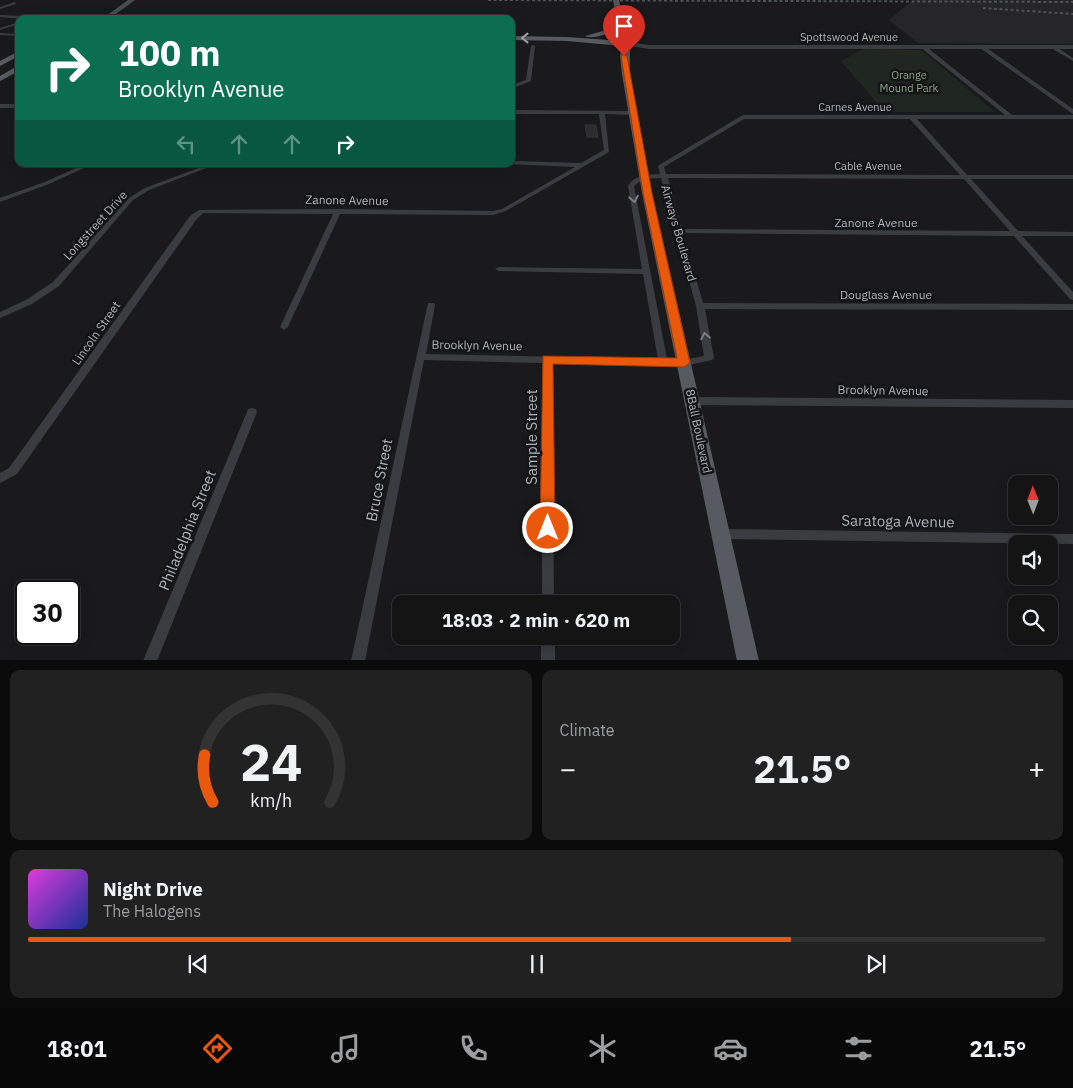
<!DOCTYPE html>
<html lang="en">
<head>
<meta charset="utf-8">
<style>
	:root { --surface:#141415; --page:#212122; --text:#f1f3f6; --muted:#9d9ea0; --line:#333334; --accent:#ea580c }
	body { margin:0; font-family:"IBM Plex Sans",sans-serif; background:var(--page); color:var(--text); height:100vh; display:flex; flex-direction:column; font-size:19px; white-space:nowrap }
	* { box-sizing:border-box; margin:0 }
	p { font-size:16px; color:var(--muted) }
	.icon { flex:none; width:28px; height:28px; fill:none; stroke:currentColor; stroke-width:2; stroke-linecap:round; stroke-linejoin:round }
	.map { position:relative; height:660px; overflow:hidden }
	.panel { display:flex; flex-direction:column; gap:10px; padding:10px; background:#0b0b0c; flex:1 }
	.panel>* { flex:none }
	.top-card { position:absolute; left:15px; top:15px; width:500px; height:152px; border-radius:10px; box-shadow:0 2px 12px #0003,0 0 0 1px var(--line); background:#0b6e4f; color:#fff; overflow:hidden }
	.needle { width:32px; rotate:359deg }
	.controls { position:absolute; left:1008px; top:475px; display:grid; gap:10px }
	.controls a { display:grid; place-items:center; width:50px; height:50px; border-radius:10px; background:var(--surface); box-shadow:0 2px 12px #0003,0 0 0 1px var(--line); font-size:25px }
	.speed { position:absolute; left:15px; top:580px; display:flex; gap:10px; font-size:25px; font-weight:700; text-align:center }
	.speed>* { display:grid; place-content:center; width:65px; height:65px; border-radius:50%; background:var(--surface); box-shadow:0 2px 12px #0003,0 0 0 1px var(--line); line-height:1 }
	.speed .limit { border:2px solid #111; border-radius:8px; background:#fff; color:#111 }
	.pin { position:absolute; display:grid; place-items:center; width:42px; height:42px; color:#fff; margin:-51px -21px; border-radius:50% 50% 50% 0; rotate:-45deg; box-shadow:0 0 5px #0007 }
	.pin .icon { rotate:45deg }
	.me { position:absolute; width:55px; margin:-28px; rotate:0deg; stroke-linejoin:round; filter:drop-shadow(0 0 4px #0008) }
	.turn { display:flex; align-items:center; gap:18px; height:105px; padding:0 20px; font-size:22px }
	.turn .icon { width:65px; height:65px; stroke-width:2.5 }
	.turn b { display:block; font-size:35px; line-height:42px }
	.lanes { display:flex; align-items:center; height:48px; padding:0 20px; background:#0003; justify-content:center; gap:25px; direction:ltr }
	.lanes .off { opacity:.35 }
	.big { font-size:38px; font-weight:700; line-height:1.1 }
	.panel .card { flex:1; display:flex; flex-direction:column; justify-content:center; gap:8px; min-width:0; padding:0 18px; border-radius:10px; background:var(--page) }
	.panel .dial { align-items:center; gap:0 }
	.dial svg { height:130px; overflow:visible; fill:none; stroke:var(--line); stroke-width:7; stroke-linecap:round; text-anchor:middle }
	.dial text { fill:var(--text); stroke:none }
	.song { display:flex; align-items:center; gap:15px }
	.cover { width:60px; height:60px; border-radius:8px; background:linear-gradient(135deg,hsl(300 70% 55%),hsl(230 70% 35%)) }
	.played { height:5px; border-radius:2px; background:linear-gradient(90deg,var(--accent) 75%,var(--line) 75%) }
	.keys { display:flex; justify-content:space-around; direction:ltr }
	.heat { display:flex; justify-content:space-between; align-items:center; font-size:28px; direction:ltr }
	.panel .tiles { flex:1; display:grid; gap:10px; grid-template-columns:1fr 1fr }
	.card:last-child { grid-column:span 2 }
	.trip { position:absolute; left:392px; top:595px; width:288px; height:50px; border-radius:10px; background:var(--surface); box-shadow:0 2px 12px #0003,0 0 0 1px var(--line); font-weight:700; line-height:50px; text-align:center }
	.dock { display:flex; height:80px; justify-content:space-around; align-items:center; background:#080808; color:var(--muted) }
	.dock .icon { width:35px; height:35px }
	.dock .active { color:var(--accent) }
	.dock b { font-size:22px; color:var(--text) }
	.map>svg:first-child { display:block }
	.built { fill:#262629 }
	.green { fill:#202720 }
	.building { fill:#2d2d30; stroke:#343438 }
	.lines { fill:none; stroke-linecap:round; stroke-linejoin:round }
	.minor { fill:#3b3c41; fill-rule:evenodd }
	.tertiary { fill:#3b3c41; fill-rule:evenodd }
	.secondary { fill:#494c51; fill-rule:evenodd }
	.primary { fill:#575a60; fill-rule:evenodd }
	.rail { stroke:#4e5156; stroke-width:2; stroke-dasharray:3 2.5; stroke-linecap:butt }
	.oneway { stroke:#9ca1a9 }
	.oneway2 { stroke:#7a7d84 }
	.route { fill:#ea580c; stroke:#983908 }
	.labels { text-anchor:middle; dominant-baseline:central; stroke-width:5; stroke-linejoin:round; paint-order:stroke }
	.far-street-label { font-size:11px; fill:#adb3bb; stroke:#151517 }
	.far-park-label { font-size:11px; fill:#87a585; stroke:#151517 }
	.street-label { font-size:12px; fill:#adb3bb; stroke:#151517 }
	.near-street-label { font-size:15px; fill:#adb3bb; stroke:#151517 }
</style>
</head>
<body>
<div class="map">
<svg width="1073" height="661" viewBox="0 0 1073 661">
	<rect width="100%" height="100%" fill="#1a1a1c"/>
	<path class="built" d="M 913,0 L 1073,0 L 1073,44 L 918,43 L 889,20 Z"/>
	<path class="green" d="M 863,49 L 921,50 L 995,112 L 885,112 L 841,61 Z"/>
	<path class="building" d="M 585,125 L 596,125 L 598,137 L 587,137 Z"/>
	<g class="lines">
		<path class="minor" d="M 15,2 L 16,4 L 0,9 L 0,7 Z
			M 0,15 L 22,16 L 26,19 L 0,17 Z
			M 19,22 L 19,24 L 0,30 L 0,28 Z
			M 0,33 L 19,34 L 19,36 L 0,35 Z
			M 533,45 L 535,46 L 531,81 L 511,89 L 511,85 L 526,80 L 531,46 Z
			M 920,45 L 924,45 L 1012,115 L 1073,115 L 1073,119 L 917,119 L 967,175 L 1073,175 L 1073,179 L 971,179 L 1018,231 L 1073,232 L 1073,236 L 1022,236 L 1073,292 L 1073,300 L 1070,299 L 1014,236 L 683,233 L 703,303 L 1073,304 L 1073,310 L 705,309 L 714,358 L 712,360 L 684,366 L 552,363 L 554,604 L 542,604 L 542,363 L 424,360 L 365,661 L 351,661 L 428,303 L 434,303 L 435,305 L 426,354 L 658,359 L 643,274 L 499,271 L 495,269 L 499,267 L 642,269 L 628,186 C 636,174 647,175 660,174 L 658,166 L 659,165 L 743,115 L 1005,115 L 920,47 ZM 744,119 L 910,119 L 960,175 L 666,174 L 664,167 ZM 661,178 L 696,306 L 704,356 L 684,360 L 667,359 L 634,186 L 643,179 ZM 668,178 L 964,179 L 1010,231 L 682,229 Z
			M 980,46 L 984,46 L 1073,109 L 1073,114 L 980,48 Z
			M 1051,46 L 1055,46 L 1073,58 L 1073,61 L 1051,48 Z
			M 0,104 L 19,104 L 19,108 L 0,108 Z
			M 511,110 L 633,111 L 636,113 L 633,115 L 605,114 L 609,152 L 506,211 L 493,215 L 340,214 L 288,327 L 284,330 L 280,327 L 333,214 L 203,213 L 196,220 L 17,474 L 0,483 L 0,473 L 9,468 L 190,216 L 199,210 L 338,209 L 493,211 L 502,209 L 575,167 L 509,164 L 511,164 L 511,161 L 581,163 L 604,150 L 599,114 L 511,114 Z
			M 85,164 L 93,164 L 49,184 L 0,202 L 0,198 L 45,182 Z
			M 209,164 L 217,164 L 149,190 L 133,200 L 59,286 L 32,304 L 0,318 L 0,312 L 26,300 L 53,282 L 129,198 L 145,188 Z
			M 693,397 L 1073,400 L 1073,408 L 693,405 L 690,404 L 688,401 L 690,398 Z
			M 252,408 L 256,409 L 257,412 L 157,661 L 143,661 L 247,412 L 248,409 Z
			M 722,529 L 1073,534 L 1073,544 L 722,539 L 718,538 L 716,534 L 718,530 Z
			M 541,636 L 555,636 L 555,661 L 541,661 Z"/>
		<path class="tertiary" d="M 626,42 L 649,45 L 1073,45 L 1073,49 L 649,49 L 624,45 L 623,44 Z"/>
		<path class="secondary" d="M 128,0 L 135,0 L 109,19 L 102,19 Z"/>
		<path class="primary" d="M 613,0 L 619,0 C 623,15 627,27 629,42 C 631,52 629,63 630,74 L 652,193 L 759,661 L 737,661 L 642,193 L 622,74 L 620,56 L 622,46 L 567,41 L 511,40 L 511,36 L 567,37 L 622,41 L 619,28 C 612,33 593,40 585,36 L 610,29 L 617,21 Z
			M 19,51 L 19,56 L 0,66 L 0,61 Z
			M 19,65 L 19,71 L 0,81 L 0,76 Z"/>
		<path class="rail" d="M 488,0 L 1073,2
			M 983,8 L 1073,14"/>
	</g>
	<defs><path id="oneway-chevron" d="M-2-3.5L2.5 0L-2 3.5" fill="none" stroke-width="1.6" stroke-linecap="round" stroke-linejoin="round" transform="scale(1.25)"/></defs>
	<use class="oneway" href="#oneway-chevron" transform="translate(525 38) rotate(-180)"/>
	<g class="oneway2">
		<use href="#oneway-chevron" transform="translate(634 199) rotate(79)"/>
		<use href="#oneway-chevron" transform="translate(705 336) rotate(-101)"/>
	</g>
	<path class="route" d="M 624,54 L 627,56 L 652,193 L 690,363 L 684,367 L 553,364 L 555,528 L 553,533 L 548,535 L 542,533 L 540,528 L 543,356 L 677,358 L 643,193 L 621,56 Z"/>
	<g class="labels">
		<g class="far-street-label">
			<text x="849" y="37">Spottswood Avenue</text>
			<text x="855" y="107">Carnes Avenue</text>
			<text x="868" y="166">Cable Avenue</text>
		</g>
		<g class="far-park-label">
			<text x="909" y="75">Orange<tspan x="909" dy="13">Mound Park</tspan></text>
		</g>
		<g class="street-label">
			<text transform="translate(347 200) rotate(1)">Zanone Avenue</text>
			<text x="876" y="222">Zanone Avenue</text>
			<text transform="translate(95 225) rotate(-48)">Longstreet Drive</text>
			<text transform="translate(679 233) rotate(74)">Airways Boulevard</text>
			<text x="886" y="294">Douglass Avenue</text>
			<text transform="translate(96 333) rotate(-55)">Lincoln Street</text>
			<text transform="translate(477 345) rotate(1)">Brooklyn Avenue</text>
			<text transform="translate(883 390) rotate(1)">Brooklyn Avenue</text>
			<text transform="translate(699 431) rotate(78)">8Ball Boulevard</text>
		</g>
		<g class="near-street-label">
			<text transform="translate(531 437) rotate(-90)">Sample Street</text>
			<text transform="translate(379 480) rotate(-79)">Bruce Street</text>
			<text transform="translate(898 521) rotate(1)">Saratoga Avenue</text>
			<text transform="translate(187 530) rotate(-68)">Philadelphia Street</text>
		</g>
	</g>
</svg>
<div class="controls">
<a><svg class="needle" viewBox="-14 -14 28 28"><path d="M0-13l5 13h-10z" fill="#e53935"/><path d="M0 13l5-13h-10z" fill="#9d9ea0"/></svg></a>
<a><svg class="icon" aria-label="sound" viewBox="0 0 24 24"><path d="M4 9h4l5-4v14l-5-4H4zM17 9q2 3 0 6"/></svg></a>
<a><svg class="icon" aria-label="search" viewBox="0 0 24 24"><circle cx="10" cy="10" r="6"/><path d="M15 15l6 6"/></svg></a>
</div>
<div class="speed"><div class="limit">30</div></div>
<div class="pin" style="left:624px;top:56px;background:#d93025"><svg class="icon" aria-label="arrive" viewBox="0 0 24 24"><path d="M6 21V4h12l-3 4 3 4H6"/></svg></div>
<svg class="me" style="left:548px;top:528px" viewBox="-20 -20 40 40"><circle r="17" fill="#ea580c" stroke="#fff" stroke-width="3"/><path d="M0-11L8 9 0 5-8 9z" fill="#fff"/></svg>
<div class="trip">18:03 · 2 min · 620 m</div>
<div class="top-card">
<div class="turn"><svg class="icon" aria-label="right" viewBox="0 0 24 24"><path d="M7 20v-9h11M14 6l5 5-5 5"/></svg><div><b>100 m</b>Brooklyn Avenue</div></div>
<div class="lanes"><svg class="icon off" aria-label="left" viewBox="0 0 24 24"><path d="M17 20v-9H6M10 6l-5 5 5 5"/></svg><svg class="icon off" aria-label="ahead" viewBox="0 0 24 24"><path d="M12 20V5M6 11l6-6 6 6"/></svg><svg class="icon off" aria-label="ahead" viewBox="0 0 24 24"><path d="M12 20V5M6 11l6-6 6 6"/></svg><svg class="icon" aria-label="right" viewBox="0 0 24 24"><path d="M7 20v-9h11M14 6l5 5-5 5"/></svg></div>
</div>
</div>
<section class="panel">
<div class="tiles">
<div class="card dial"><svg viewBox="0 0 100 80">
<path d="M14 69A42 42 0 1 1 86 69"/>
<path d="M14 69A42 42 0 0 1 9 40" stroke="#ea580c"/>
<text x="50" y="56" font-size="32" font-weight="700">24</text>
<text x="50" y="72" font-size="11">km/h</text>
</svg></div>
<div class="card"><p>Climate</p>
<div class="heat"><a>−</a><b class="big">21.5°</b><a>+</a></div>
</div>
<div class="card">
<div class="song"><i class="cover"></i><div><b>Night Drive</b><p>The Halogens</p></div></div>
<div class="played"></div>
<div class="keys"><svg class="icon" aria-label="previous" viewBox="0 0 24 24"><path d="M18 5L8 12l10 7zM5 5v14"/></svg><svg class="icon" aria-label="pause" viewBox="0 0 24 24"><path d="M8 5v14M16 5v14"/></svg><svg class="icon" aria-label="next" viewBox="0 0 24 24"><path d="M6 5l10 7-10 7zM19 5v14"/></svg></div>
</div>
</div>
</section>
<nav class="dock">
<b>18:01</b>
<svg class="icon active" aria-label="directions" viewBox="0 0 24 24"><path d="M12 3l9 9-9 9-9-9zM9 14v-3h6M13 9l2 2-2 2"/></svg>
<svg class="icon" aria-label="music" viewBox="0 0 24 24"><path d="M9 18V5l10-2v13"/><circle cx="6" cy="18" r="3"/><circle cx="16" cy="16" r="3"/></svg>
<svg class="icon" aria-label="phone" viewBox="0 0 24 24"><path d="M5 4h4l2 5-3 2q2 4 5 5l2-3 5 2v4C11 20 4 13 5 4z"/></svg>
<svg class="icon" aria-label="climate" viewBox="0 0 24 24"><path d="M12 3v18M4 7l16 10M4 17L20 7"/></svg>
<svg class="icon" aria-label="car" viewBox="0 0 24 24"><path d="M5 17H2v-5l4-1 3-4h7l3 4 3 1v5h-3M9 17h6M6 11h13"/><circle cx="7" cy="17" r="2"/><circle cx="17" cy="17" r="2"/></svg>
<svg class="icon" aria-label="filters" viewBox="0 0 24 24"><path d="M4 7h16M4 17h16"/><circle cx="9" cy="7" r="2"/><circle cx="15" cy="17" r="2"/></svg>
<b>21.5°</b>
</nav>
</body>
</html>
